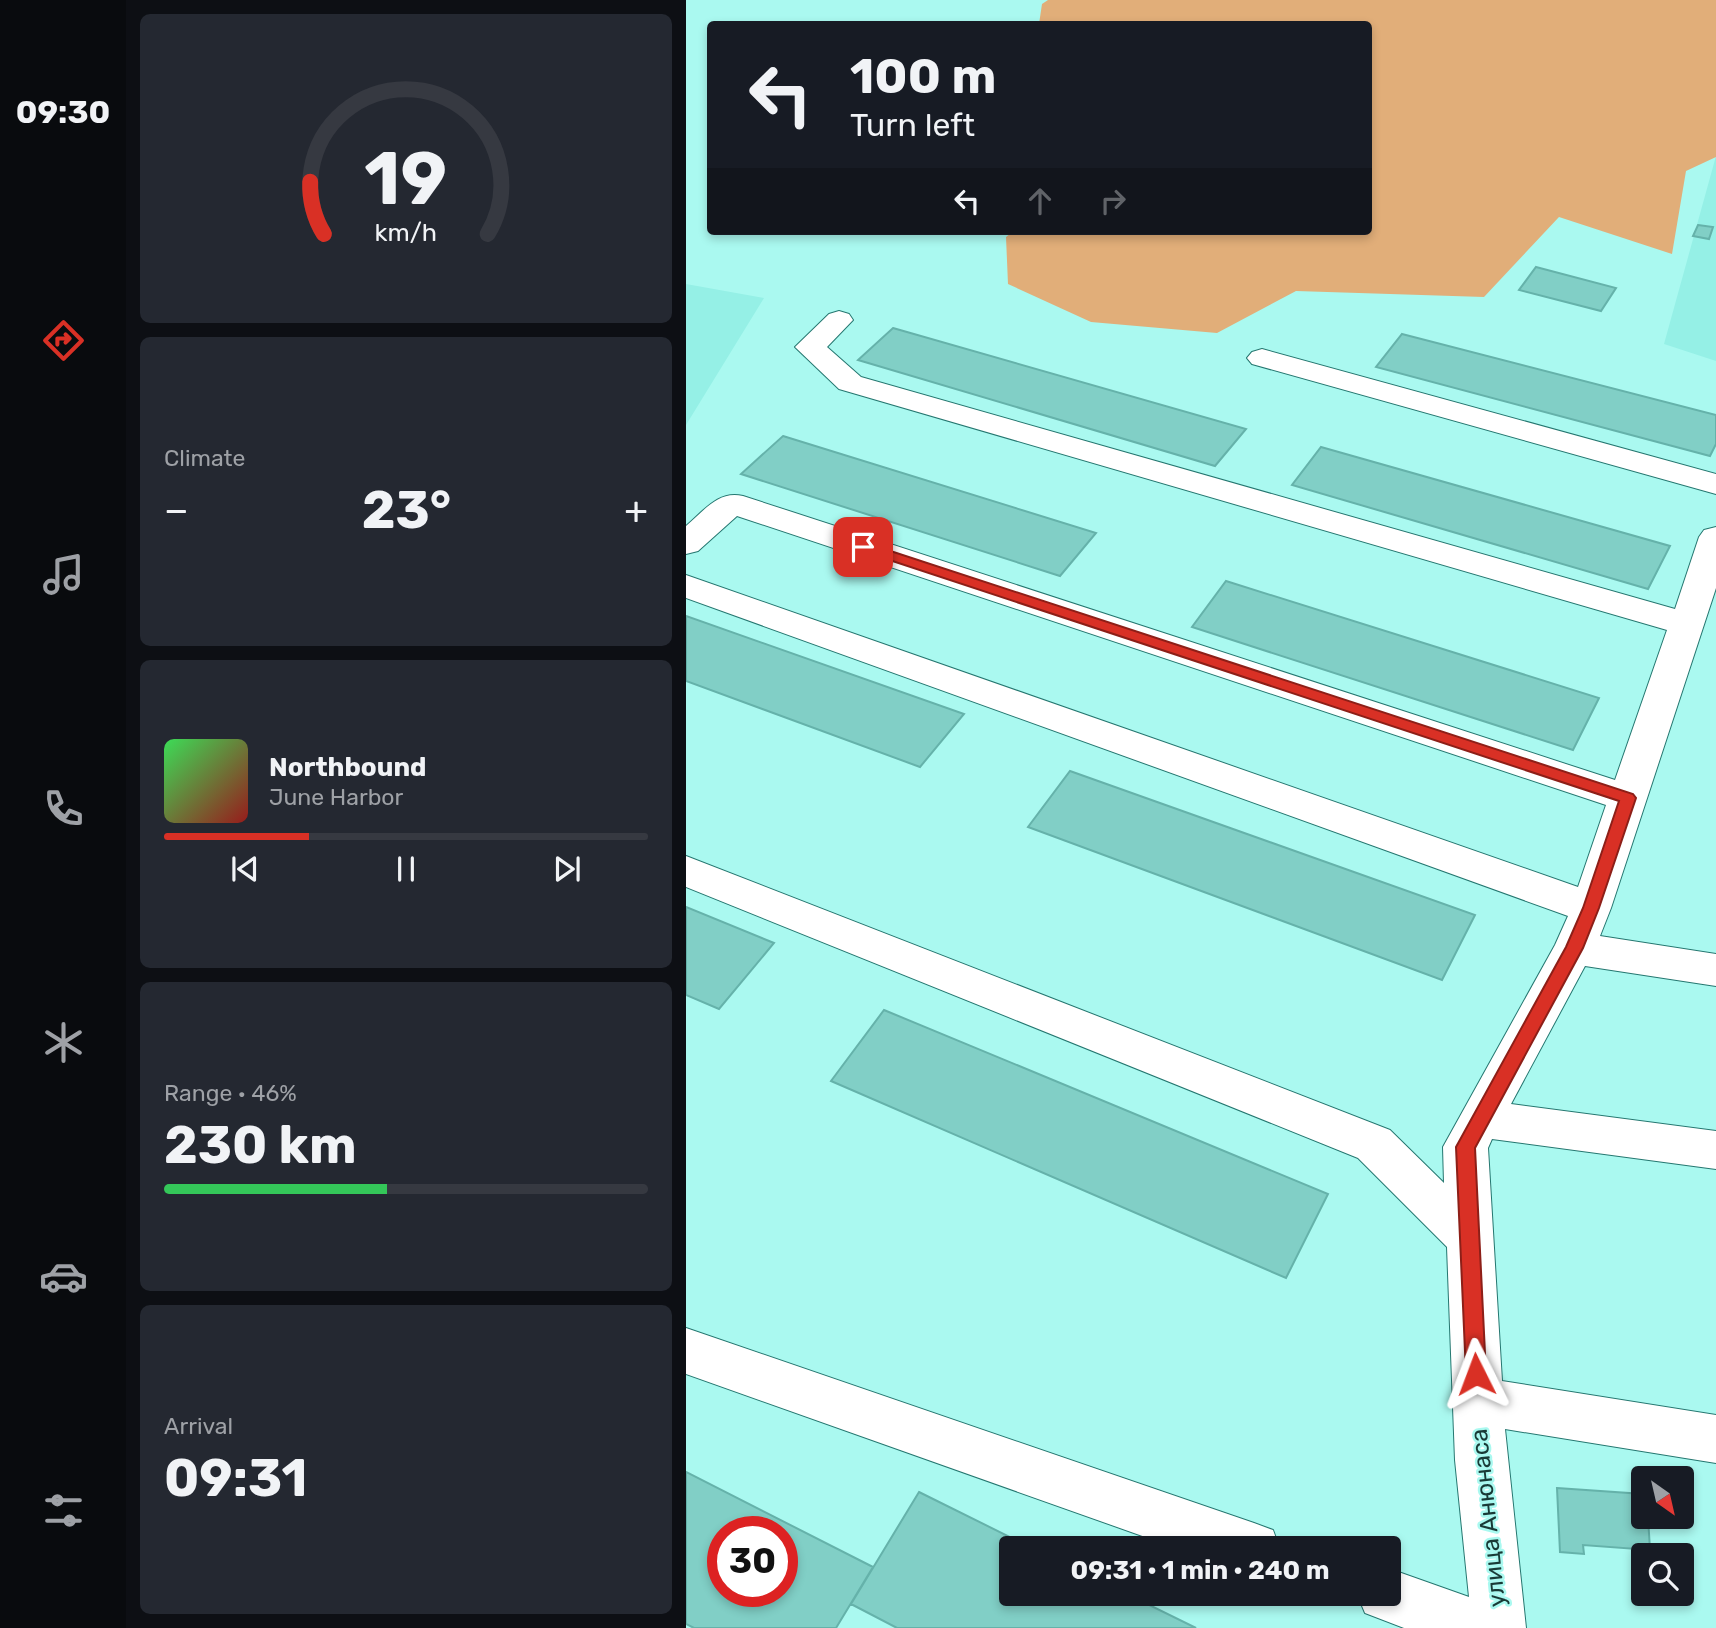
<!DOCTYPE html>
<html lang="en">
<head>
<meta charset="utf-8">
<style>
	:root { --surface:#171b24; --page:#242831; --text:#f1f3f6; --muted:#9ea1a6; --line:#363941; --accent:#d93025 }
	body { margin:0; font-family:Rubik,sans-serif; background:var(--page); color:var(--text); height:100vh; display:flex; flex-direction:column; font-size:26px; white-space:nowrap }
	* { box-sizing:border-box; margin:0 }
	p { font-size:23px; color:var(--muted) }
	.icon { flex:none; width:38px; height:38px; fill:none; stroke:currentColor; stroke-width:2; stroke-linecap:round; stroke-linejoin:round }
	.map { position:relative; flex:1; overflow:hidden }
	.drawer { display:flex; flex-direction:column; gap:14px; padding:14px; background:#0d0f14; width:560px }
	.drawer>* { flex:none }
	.hud { position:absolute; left:21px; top:21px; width:665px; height:214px; border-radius:7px; box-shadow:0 4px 10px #0003; background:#171b24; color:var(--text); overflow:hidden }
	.needle { width:46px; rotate:146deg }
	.tools { position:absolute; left:945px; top:1466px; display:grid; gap:14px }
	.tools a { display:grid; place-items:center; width:63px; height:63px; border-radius:7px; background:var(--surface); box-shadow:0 4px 10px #0003; font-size:35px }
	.speed { position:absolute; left:21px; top:1516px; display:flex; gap:14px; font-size:35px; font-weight:700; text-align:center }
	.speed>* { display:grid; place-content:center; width:91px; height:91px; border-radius:50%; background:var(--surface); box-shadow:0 4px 10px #0003; line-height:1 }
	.speed .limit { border:10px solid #d22; background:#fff; color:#111 }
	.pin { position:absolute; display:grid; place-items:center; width:60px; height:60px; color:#fff; margin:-30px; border-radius:14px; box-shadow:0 4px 10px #0006 }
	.me { position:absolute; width:77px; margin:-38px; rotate:357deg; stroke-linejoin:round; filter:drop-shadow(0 0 5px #0008) }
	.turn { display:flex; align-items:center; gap:24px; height:147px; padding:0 28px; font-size:32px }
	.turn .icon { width:91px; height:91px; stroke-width:2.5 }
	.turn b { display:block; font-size:49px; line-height:60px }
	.lanes { display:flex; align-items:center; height:66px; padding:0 28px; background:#0003; justify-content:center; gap:35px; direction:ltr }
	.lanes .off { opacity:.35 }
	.big { font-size:52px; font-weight:700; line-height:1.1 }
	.drawer .tile { flex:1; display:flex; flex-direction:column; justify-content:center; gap:10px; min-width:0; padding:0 24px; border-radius:10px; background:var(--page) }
	.drawer .dial { align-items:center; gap:0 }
	.dial svg { height:182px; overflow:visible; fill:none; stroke:var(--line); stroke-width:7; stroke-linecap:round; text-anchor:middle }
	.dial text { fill:var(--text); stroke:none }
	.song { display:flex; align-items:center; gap:21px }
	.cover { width:84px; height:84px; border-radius:10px; background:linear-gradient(135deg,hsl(130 70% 55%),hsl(0 70% 35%)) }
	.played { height:7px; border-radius:4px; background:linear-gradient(90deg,var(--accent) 30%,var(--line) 30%) }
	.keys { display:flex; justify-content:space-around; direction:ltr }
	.heat { display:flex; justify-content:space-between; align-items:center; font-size:38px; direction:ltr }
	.charge { height:10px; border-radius:5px; background:linear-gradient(90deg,#34c759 46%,var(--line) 0) }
	.trip { position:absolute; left:313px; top:1536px; width:402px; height:70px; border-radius:7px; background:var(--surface); box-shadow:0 4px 10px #0003; font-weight:700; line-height:70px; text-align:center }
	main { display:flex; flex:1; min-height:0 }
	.tab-bar { display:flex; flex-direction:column; width:126px; justify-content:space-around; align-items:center; background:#090b0e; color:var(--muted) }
	.tab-bar .icon { width:49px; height:49px }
	.tab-bar .active { color:var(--accent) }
	.tab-bar b { font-size:32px; color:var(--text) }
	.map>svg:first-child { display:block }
	.built { fill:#95f0e6 }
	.green { fill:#e1ae79 }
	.building { fill:#81cfc6; stroke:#65b2aa; stroke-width:2; fill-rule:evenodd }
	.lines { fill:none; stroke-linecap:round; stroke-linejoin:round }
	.minor-casing { stroke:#257770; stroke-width:2 }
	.minor { fill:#fff; fill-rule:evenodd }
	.route { fill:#d93025; stroke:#8d1f18; stroke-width:2 }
	.labels { text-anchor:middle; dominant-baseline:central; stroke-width:5; stroke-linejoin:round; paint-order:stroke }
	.street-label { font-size:24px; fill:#193a36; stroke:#aaf9f0 }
</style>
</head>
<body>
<main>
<nav class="tab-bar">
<b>09:30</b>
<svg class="icon active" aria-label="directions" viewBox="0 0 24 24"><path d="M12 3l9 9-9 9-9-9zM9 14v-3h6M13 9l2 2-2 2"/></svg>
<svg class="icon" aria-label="music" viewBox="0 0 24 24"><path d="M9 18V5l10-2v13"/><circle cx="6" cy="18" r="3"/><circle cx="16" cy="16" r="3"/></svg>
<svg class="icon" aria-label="phone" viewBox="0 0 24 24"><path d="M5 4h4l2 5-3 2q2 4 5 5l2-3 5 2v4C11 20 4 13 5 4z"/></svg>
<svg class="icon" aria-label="climate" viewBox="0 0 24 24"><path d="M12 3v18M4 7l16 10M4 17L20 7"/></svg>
<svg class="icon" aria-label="car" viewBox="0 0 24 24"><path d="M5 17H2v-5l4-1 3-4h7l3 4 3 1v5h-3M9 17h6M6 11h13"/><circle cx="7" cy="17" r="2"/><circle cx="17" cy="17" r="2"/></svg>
<svg class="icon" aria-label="filters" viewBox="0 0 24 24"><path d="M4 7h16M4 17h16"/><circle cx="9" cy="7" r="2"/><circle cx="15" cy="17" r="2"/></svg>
</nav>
<section class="drawer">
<div class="tile dial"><svg viewBox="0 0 100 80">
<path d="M14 69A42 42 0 1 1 86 69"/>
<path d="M14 69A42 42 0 0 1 8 46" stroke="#d93025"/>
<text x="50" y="56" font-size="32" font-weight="700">19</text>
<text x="50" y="72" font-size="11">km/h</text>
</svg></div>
<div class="tile"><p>Climate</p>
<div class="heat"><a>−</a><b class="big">23°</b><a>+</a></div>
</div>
<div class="tile">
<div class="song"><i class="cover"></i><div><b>Northbound</b><p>June Harbor</p></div></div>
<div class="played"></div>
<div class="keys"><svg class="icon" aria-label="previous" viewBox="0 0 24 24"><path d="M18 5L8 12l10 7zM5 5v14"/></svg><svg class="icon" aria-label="pause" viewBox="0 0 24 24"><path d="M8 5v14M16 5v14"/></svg><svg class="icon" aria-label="next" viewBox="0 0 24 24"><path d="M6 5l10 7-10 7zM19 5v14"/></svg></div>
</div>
<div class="tile"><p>Range · 46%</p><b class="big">230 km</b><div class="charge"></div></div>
<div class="tile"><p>Arrival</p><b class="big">09:31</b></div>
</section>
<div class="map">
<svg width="1030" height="1628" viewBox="0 0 1030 1628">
	<rect width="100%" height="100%" fill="#aaf9f0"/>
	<path class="built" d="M 1030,156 L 1030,361 L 978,344 Z
		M 0,284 L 78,298 L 0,425 Z"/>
	<path class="green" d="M 362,0 L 1030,0 L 1030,157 L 1000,171 L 986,254 L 873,217 L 798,297 L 610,291 L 531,333 L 405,322 L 322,284 L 320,237 L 328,231 L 682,231 L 682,24 L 353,24 L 356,4 Z"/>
	<path class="building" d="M 1012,225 L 1027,227 L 1023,239 L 1007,236 Z
		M 850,267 L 930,288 L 915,311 L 833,290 Z
		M 207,328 L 560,429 L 529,466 L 172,360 Z
		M 716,334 L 1030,415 L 1030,444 L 1024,456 L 690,367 Z
		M 97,436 L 410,533 L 374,576 L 55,474 Z
		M 635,447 L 984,546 L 962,589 L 606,485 Z
		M 540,581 L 913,698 L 887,750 L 506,627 Z
		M 0,616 L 278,714 L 234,767 L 0,681 Z
		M 384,771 L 789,915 L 756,980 L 342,827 Z
		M 0,907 L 88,943 L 33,1009 L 0,995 Z
		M 198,1010 L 642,1194 L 600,1278 L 145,1081 Z
		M 0,1472 L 187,1567 L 150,1628 L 8,1628 L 0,1624 ZM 37,1531 L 96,1531 L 96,1591 L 37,1591 Z
		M 871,1488 L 957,1494 L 957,1517 L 962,1517 L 964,1550 L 897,1545 L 898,1554 L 874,1552 Z
		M 233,1492 L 348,1549 L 326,1549 L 326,1594 L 441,1594 L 510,1628 L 211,1628 L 165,1604 Z"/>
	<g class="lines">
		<g class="minor-casing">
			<path id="minor" d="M 153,311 L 163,314 L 167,320 L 141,347 L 175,377 L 989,609 L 1013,537 L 1018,530 L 1030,527 L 1030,588 L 925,908 L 914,936 L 1030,954 L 1030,986 L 899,966 L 825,1104 L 1030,1131 L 1030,1169 L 806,1139 L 802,1148 L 816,1381 L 1030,1415 L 1030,1463 L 819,1429 L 840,1628 L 718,1628 L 679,1613 L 671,1594 L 704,1594 L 704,1569 L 783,1597 L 769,1460 L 761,1247 L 672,1158 L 0,887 L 0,856 L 704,1130 L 758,1183 L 757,1147 L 869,945 L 882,916 L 0,598 L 0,575 L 892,887 L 920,805 L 51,516 L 12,551 L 0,554 L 0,526 C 18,511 32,490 57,496 L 929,780 L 981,630 L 153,389 L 109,347 L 143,314 Z
				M 576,349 L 1030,474 L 1030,494 L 566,364 L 561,358 L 566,352 Z
				M 0,1328 L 568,1523 L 587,1530 L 594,1549 L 493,1549 L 0,1374 Z"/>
		</g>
		<use href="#minor" class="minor"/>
	</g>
	<path class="route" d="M 177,542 L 947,794 L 950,798 L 913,908 L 897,948 L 789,1148 L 800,1374 L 797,1381 L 790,1384 L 783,1381 L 780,1374 L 770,1147 L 880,947 L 897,908 L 933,801 L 173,550 L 173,543 Z"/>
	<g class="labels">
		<g class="street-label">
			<text transform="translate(802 1518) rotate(-96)">улица Анюнаса</text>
		</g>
	</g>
</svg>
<div class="tools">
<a><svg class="needle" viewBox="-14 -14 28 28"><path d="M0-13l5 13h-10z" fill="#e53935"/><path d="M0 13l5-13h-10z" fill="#9ea1a6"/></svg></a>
<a><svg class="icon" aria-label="search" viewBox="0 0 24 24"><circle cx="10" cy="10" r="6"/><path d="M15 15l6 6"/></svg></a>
</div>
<div class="speed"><div class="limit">30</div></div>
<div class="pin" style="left:177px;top:547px;background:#d93025"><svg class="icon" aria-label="arrive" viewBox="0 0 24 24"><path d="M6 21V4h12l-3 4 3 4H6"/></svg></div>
<svg class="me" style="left:790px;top:1374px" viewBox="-20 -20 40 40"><path d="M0-17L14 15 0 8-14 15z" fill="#d93025" stroke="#fff" stroke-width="4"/></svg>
<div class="trip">09:31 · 1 min · 240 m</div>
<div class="hud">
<div class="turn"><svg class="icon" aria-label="left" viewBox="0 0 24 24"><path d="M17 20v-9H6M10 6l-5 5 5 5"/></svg><div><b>100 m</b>Turn left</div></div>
<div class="lanes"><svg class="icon" aria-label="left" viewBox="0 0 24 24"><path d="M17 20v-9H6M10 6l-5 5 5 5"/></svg><svg class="icon off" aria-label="ahead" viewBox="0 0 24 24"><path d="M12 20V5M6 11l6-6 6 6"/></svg><svg class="icon off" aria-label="right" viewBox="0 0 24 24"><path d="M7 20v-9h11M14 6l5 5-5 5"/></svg></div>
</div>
</div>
</main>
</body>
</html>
